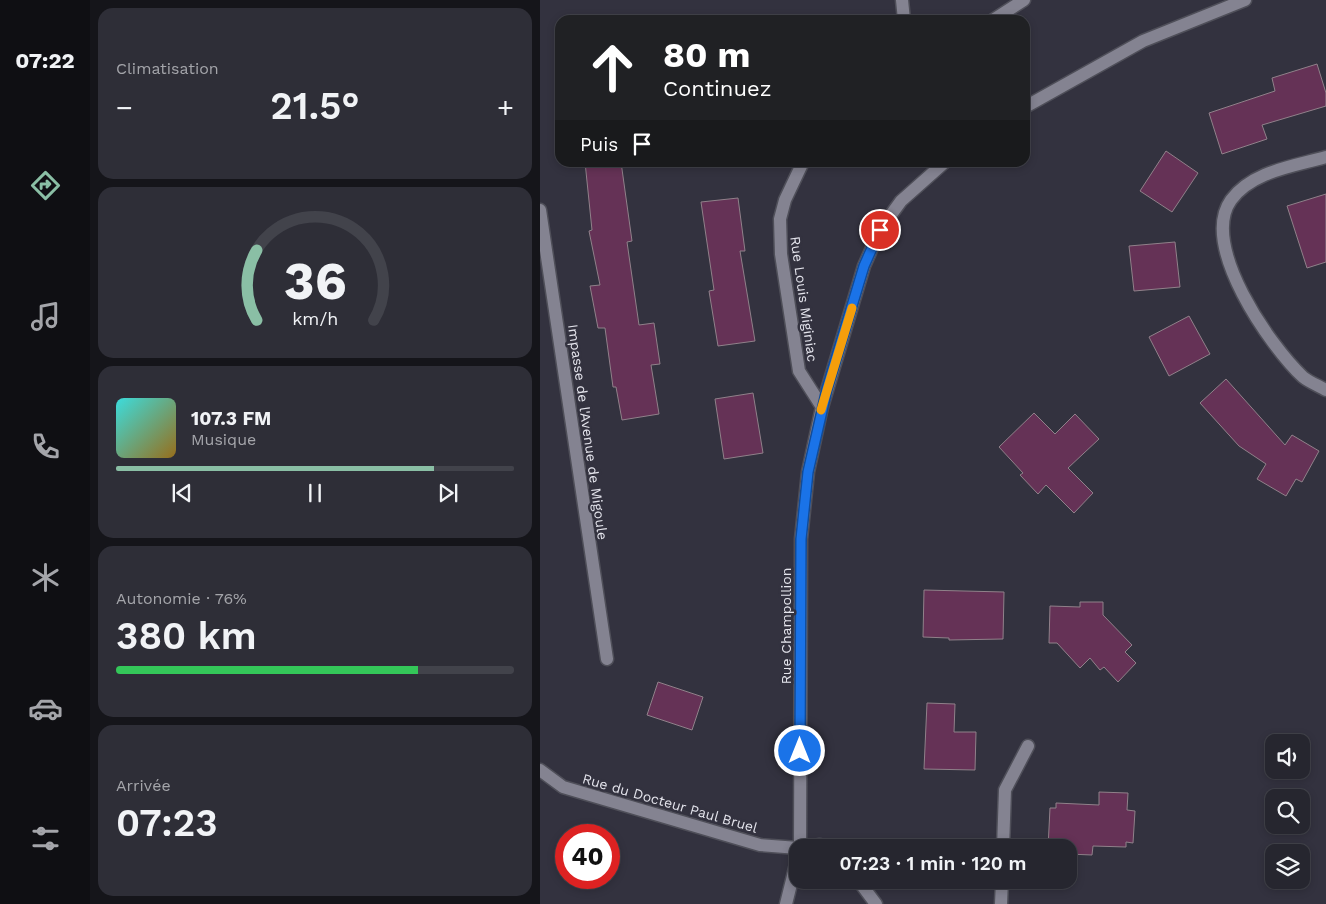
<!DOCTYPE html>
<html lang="fr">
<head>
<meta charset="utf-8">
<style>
	:root { --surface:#26262f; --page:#2e2e37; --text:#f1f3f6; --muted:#a4a5aa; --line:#42434b; --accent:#8abfa5 }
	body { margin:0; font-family:"Work Sans",sans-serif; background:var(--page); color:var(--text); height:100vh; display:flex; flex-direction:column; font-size:19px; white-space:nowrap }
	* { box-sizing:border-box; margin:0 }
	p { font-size:16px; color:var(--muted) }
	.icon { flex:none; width:28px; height:28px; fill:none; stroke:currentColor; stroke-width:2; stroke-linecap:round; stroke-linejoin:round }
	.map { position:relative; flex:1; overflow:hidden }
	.sheet { display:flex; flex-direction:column; gap:8px; padding:8px; background:#15151a; width:450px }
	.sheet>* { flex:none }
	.banner { position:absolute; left:15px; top:15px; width:475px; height:152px; border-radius:15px; box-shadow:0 2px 8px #0003,0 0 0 1px var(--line); background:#202124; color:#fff; overflow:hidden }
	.buttons { position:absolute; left:725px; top:734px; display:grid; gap:10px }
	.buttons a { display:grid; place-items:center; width:45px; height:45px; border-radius:10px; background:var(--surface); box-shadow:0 2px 8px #0003,0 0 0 1px var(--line); font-size:25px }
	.speed { position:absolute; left:15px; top:824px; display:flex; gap:10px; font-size:25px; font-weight:700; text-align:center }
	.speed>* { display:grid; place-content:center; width:65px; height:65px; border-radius:50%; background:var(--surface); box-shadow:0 2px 8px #0003,0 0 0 1px var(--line); line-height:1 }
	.speed .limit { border:8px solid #d22; background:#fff; color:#111 }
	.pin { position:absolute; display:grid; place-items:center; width:42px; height:42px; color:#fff; margin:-21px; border:2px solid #fff; border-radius:50%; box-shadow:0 1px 5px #0007 }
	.me { position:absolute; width:55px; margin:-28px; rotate:0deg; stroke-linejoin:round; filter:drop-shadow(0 0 4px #0008) }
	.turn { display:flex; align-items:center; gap:18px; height:105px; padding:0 25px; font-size:22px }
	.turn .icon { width:65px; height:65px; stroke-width:2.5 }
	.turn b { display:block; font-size:35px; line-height:42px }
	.then { display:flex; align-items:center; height:48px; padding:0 25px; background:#0003; gap:10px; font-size:19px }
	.big { font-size:38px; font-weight:600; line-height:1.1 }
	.sheet .widget { flex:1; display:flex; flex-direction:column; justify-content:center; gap:8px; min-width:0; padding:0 18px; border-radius:15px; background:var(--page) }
	.sheet .dial { align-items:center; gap:0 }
	.dial svg { height:130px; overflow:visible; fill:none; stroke:var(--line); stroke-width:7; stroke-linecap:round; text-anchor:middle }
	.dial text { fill:var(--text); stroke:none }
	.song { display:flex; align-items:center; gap:15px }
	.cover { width:60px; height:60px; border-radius:8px; background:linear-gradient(135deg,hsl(180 70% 55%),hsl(40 70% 35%)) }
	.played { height:5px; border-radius:2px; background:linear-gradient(90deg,var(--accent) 80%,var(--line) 80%) }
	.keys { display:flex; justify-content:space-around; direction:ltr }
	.heat { display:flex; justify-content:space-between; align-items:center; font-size:28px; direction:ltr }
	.charge { height:8px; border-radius:4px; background:linear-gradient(90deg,#34c759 76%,var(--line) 0) }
	.trip { position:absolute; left:249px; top:839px; width:288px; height:50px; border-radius:15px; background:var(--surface); box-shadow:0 2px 8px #0003,0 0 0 1px var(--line); font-weight:600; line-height:50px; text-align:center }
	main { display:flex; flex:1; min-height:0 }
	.tab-bar { display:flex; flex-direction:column; width:90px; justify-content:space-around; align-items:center; background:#0f0f13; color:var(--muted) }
	.tab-bar .icon { width:35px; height:35px }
	.tab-bar .current { color:var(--accent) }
	.tab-bar b { font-size:22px; color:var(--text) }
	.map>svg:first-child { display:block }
	.building { fill:#653256; stroke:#90818a }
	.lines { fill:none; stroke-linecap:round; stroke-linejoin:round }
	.minor-casing { stroke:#4f4f59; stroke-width:15 }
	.minor { stroke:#848391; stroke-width:12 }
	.route-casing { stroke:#114b97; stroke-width:12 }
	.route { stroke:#1a73e8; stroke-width:9 }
	.slow { stroke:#f59e0b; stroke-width:9 }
	.labels { text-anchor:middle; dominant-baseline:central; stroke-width:5; stroke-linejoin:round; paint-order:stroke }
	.street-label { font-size:14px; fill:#e4e4ec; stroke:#33323f }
</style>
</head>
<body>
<main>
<nav class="tab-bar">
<b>07:22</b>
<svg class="icon current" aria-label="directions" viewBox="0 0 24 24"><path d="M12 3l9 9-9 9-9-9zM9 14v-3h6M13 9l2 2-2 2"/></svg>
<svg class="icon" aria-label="music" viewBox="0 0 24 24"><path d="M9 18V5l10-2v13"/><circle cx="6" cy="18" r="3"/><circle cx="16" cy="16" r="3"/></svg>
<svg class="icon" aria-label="phone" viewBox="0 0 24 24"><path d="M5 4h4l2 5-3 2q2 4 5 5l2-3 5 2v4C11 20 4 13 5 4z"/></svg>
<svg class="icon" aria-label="climate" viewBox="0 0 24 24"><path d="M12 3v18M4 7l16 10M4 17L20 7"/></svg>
<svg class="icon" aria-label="car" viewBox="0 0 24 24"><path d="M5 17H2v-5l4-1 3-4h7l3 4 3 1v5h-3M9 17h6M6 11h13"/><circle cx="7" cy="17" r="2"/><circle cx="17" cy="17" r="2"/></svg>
<svg class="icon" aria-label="filters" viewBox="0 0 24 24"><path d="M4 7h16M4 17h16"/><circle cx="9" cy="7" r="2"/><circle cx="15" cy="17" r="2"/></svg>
</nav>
<section class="sheet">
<div class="widget"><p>Climatisation</p>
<div class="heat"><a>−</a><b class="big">21.5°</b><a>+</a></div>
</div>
<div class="widget dial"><svg viewBox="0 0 100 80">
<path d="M14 69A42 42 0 1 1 86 69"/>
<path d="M14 69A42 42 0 0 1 14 26" stroke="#8abfa5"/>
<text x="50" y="56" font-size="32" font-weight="700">36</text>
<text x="50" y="72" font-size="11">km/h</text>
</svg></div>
<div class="widget">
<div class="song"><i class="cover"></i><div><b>107.3 FM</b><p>Musique</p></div></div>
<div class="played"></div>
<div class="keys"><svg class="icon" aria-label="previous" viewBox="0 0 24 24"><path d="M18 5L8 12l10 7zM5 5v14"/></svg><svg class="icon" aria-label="pause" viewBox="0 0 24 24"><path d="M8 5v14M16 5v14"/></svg><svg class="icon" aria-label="next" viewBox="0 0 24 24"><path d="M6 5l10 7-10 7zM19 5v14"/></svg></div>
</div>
<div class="widget"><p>Autonomie · 76%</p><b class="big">380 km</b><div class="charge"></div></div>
<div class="widget"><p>Arrivée</p><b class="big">07:23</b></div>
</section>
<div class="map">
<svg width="786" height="904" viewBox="0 0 786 904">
	<rect width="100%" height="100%" fill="#33323f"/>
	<path class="building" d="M 777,64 L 786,93 L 786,106 L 722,125 L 727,139 L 682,154 L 669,113 L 735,91 L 732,78 Z
		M 626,151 L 658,173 L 632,212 L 600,191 Z
		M 45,162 L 81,162 L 92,241 L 87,242 L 99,325 L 114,323 L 120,364 L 111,365 L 119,414 L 82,420 L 76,387 L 73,387 L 65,328 L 58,328 L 50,286 L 60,285 L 49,231 L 52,230 Z
		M 786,194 L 786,262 L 767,268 L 747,206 Z
		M 198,198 L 205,251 L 200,251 L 215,341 L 178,346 L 169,291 L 174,290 L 161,202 Z
		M 635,242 L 640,287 L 594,291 L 589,246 Z
		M 649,316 L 670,354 L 629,376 L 609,337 Z
		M 686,379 L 745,445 L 752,435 L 779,451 L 762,482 L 756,479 L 746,496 L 717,479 L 726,464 L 699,446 L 660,403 Z
		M 213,393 L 223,453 L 184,459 L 175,399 Z
		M 494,413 L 515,434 L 535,414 L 559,439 L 528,468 L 553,493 L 534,513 L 506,485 L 498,494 L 480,475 L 483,473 L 459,447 Z
		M 384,590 L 464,592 L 463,639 L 409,640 L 409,638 L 383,637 Z
		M 540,602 L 563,602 L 563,615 L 592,645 L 585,652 L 596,663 L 578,682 L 564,667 L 560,670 L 550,658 L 540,668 L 517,643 L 509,643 L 510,606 L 540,607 Z
		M 118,682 L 163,697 L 152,730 L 107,715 Z
		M 387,703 L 415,704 L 414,732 L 436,732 L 435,770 L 384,769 Z
		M 559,792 L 588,793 L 587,810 L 595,811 L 593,843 L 586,842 L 586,847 L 553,846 L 552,855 L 528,854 L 528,848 L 508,848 L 510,808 L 516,808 L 516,803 L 559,805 Z"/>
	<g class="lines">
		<g class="minor-casing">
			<path id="minor" d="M 362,0 L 364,20
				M 453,20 L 484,0
				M 485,107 L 603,41 L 705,0
				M 786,157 C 755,166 712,171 691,200 C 659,245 730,346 763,377 C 769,382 779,386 786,390
				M 263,162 L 245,200 L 240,219 L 241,254 L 259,371 L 282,407
				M 0,210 L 67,659
				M 0,770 L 23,787 L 220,845 L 258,848
				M 260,848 L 261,539 L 268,472 L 282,407 L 324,266 L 340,230 L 361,201 L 405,162
				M 261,848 L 280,845 L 285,848
				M 463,848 L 465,790 L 488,746
				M 318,880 L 336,904
				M 246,904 L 258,856
				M 461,904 L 462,880"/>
		</g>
		<use href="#minor" class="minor"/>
	</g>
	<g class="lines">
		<g class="route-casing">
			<path id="route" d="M 260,751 L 261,539 L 268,472 L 287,389 L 324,266 L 340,230"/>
		</g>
		<use href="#route" class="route"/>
		<path class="slow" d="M 281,410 L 312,308"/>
	</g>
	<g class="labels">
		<g class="street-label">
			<text transform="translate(264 299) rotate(82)">Rue Louis Miginiac</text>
			<text transform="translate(48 432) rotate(82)">Impasse de l'Avenue de Migoule</text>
			<text transform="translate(246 626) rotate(-90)">Rue Champollion</text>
			<text transform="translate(130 803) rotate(16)">Rue du Docteur Paul Bruel</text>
		</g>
	</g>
</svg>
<div class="buttons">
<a><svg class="icon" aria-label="sound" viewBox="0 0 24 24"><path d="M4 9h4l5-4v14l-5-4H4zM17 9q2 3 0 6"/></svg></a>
<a><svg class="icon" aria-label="search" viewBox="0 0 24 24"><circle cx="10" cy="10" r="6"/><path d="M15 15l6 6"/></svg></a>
<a><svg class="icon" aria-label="layers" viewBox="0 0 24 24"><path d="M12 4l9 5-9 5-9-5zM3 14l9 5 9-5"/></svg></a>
</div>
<div class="speed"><div class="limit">40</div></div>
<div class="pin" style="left:340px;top:230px;background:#d93025"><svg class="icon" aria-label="arrive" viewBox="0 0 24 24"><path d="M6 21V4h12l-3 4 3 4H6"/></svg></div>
<svg class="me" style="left:260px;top:751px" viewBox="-20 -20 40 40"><circle r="17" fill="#1a73e8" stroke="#fff" stroke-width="3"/><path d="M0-11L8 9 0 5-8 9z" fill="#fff"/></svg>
<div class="trip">07:23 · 1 min · 120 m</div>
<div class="banner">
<div class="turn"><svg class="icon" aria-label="ahead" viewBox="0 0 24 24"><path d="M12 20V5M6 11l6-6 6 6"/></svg><div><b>80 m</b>Continuez</div></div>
<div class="then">Puis<svg class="icon" aria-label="arrive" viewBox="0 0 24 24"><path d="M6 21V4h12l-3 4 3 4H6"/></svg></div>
</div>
</div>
</main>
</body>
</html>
